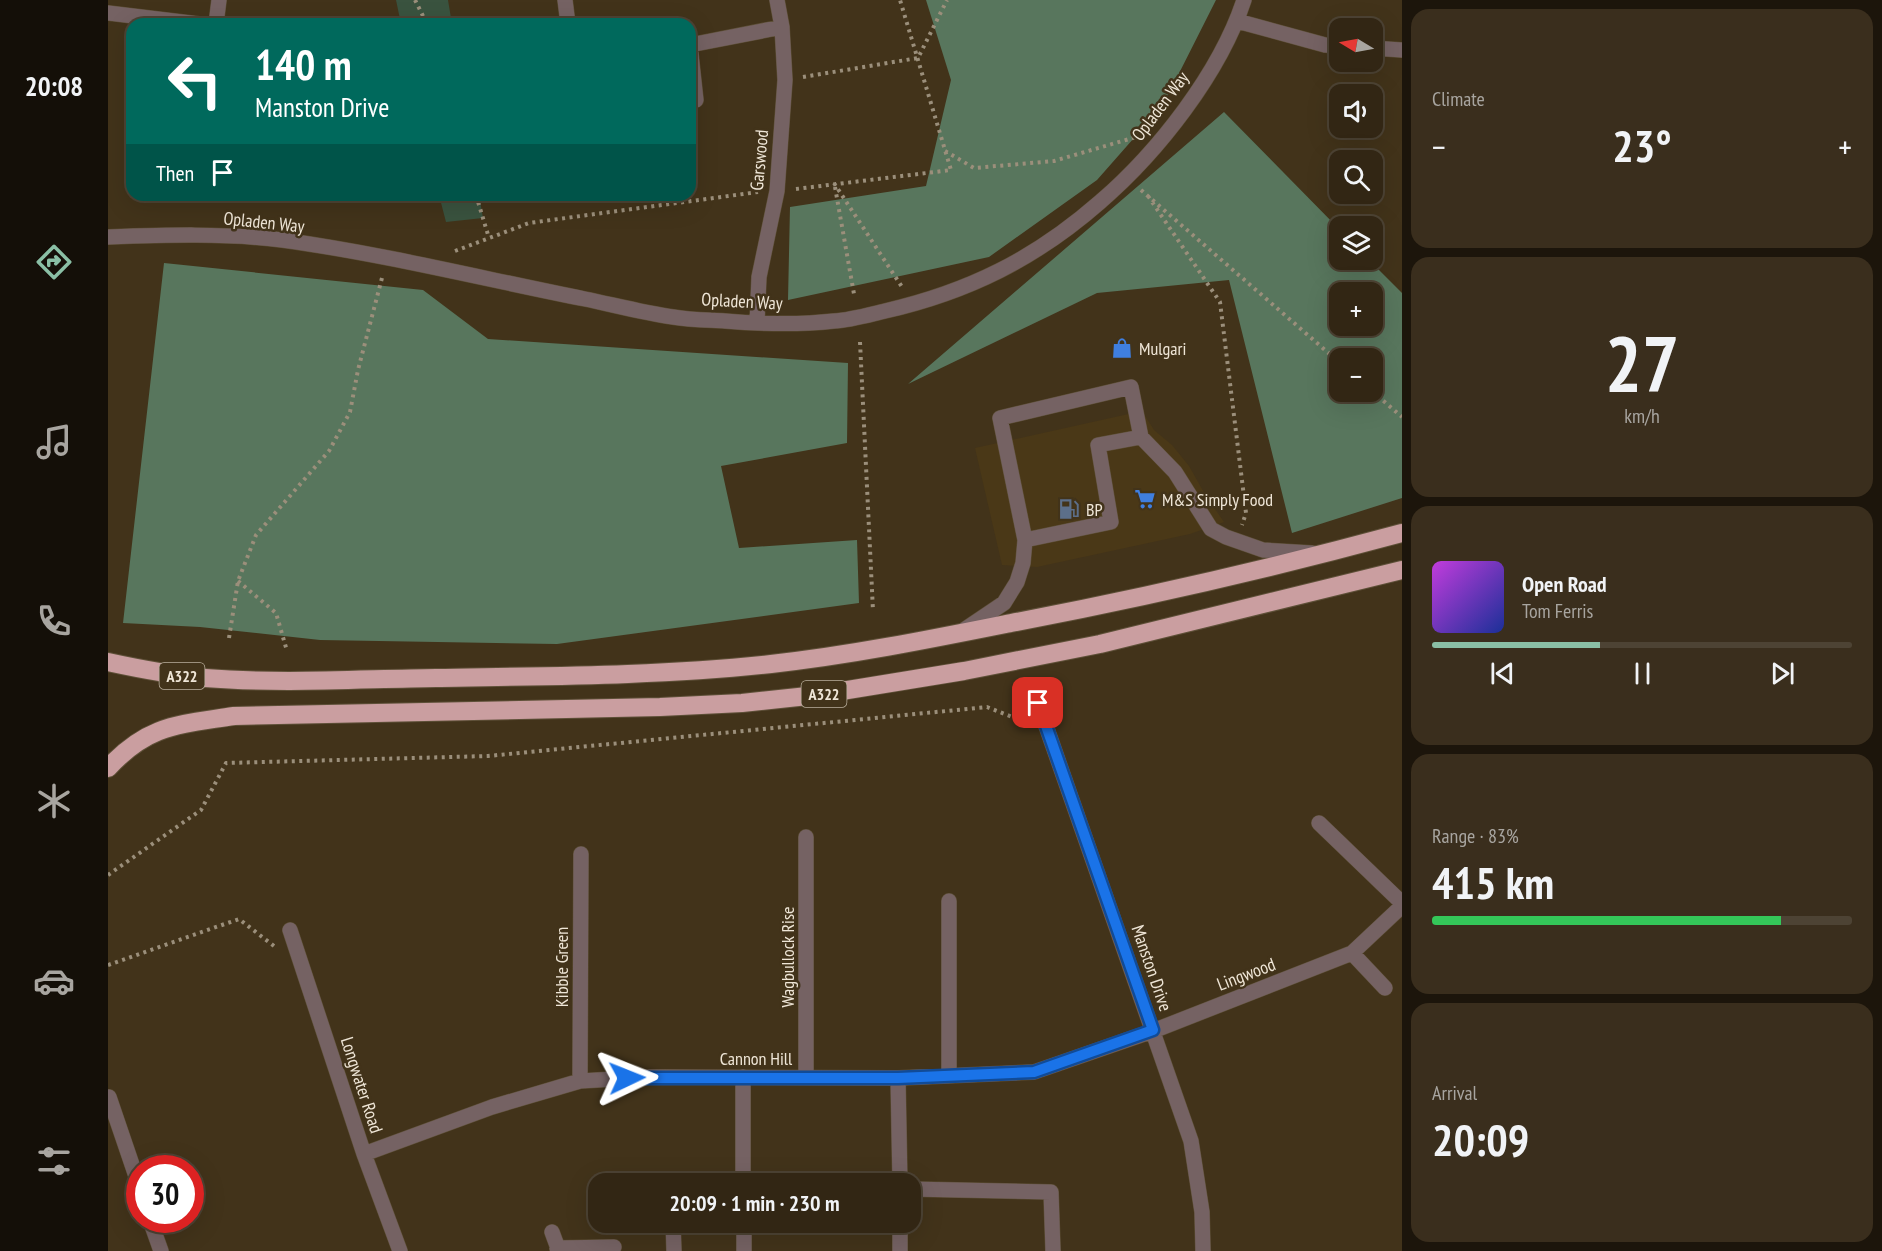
<!DOCTYPE html>
<html lang="en">
<head>
<meta charset="utf-8">
<style>
	:root { --surface:#322614; --page:#3a2e1d; --text:#f1f3f6; --muted:#a8a5a0; --line:#4d4334; --accent:#8abfa5 }
	body { margin:0; font-family:"PT Sans Narrow",sans-serif; background:var(--page); color:var(--text); height:100vh; display:flex; flex-direction:column; font-size:22px; white-space:nowrap }
	* { box-sizing:border-box; margin:0 }
	p { font-size:20px; color:var(--muted) }
	.icon { flex:none; width:33px; height:33px; fill:none; stroke:currentColor; stroke-width:2; stroke-linecap:round; stroke-linejoin:round }
	.map { position:relative; flex:1; overflow:hidden }
	.drawer { display:flex; flex-direction:column; gap:9px; padding:9px; background:#1c150b; width:480px }
	.drawer>* { flex:none }
	.top-card { position:absolute; left:18px; top:18px; width:570px; height:183px; border-radius:18px; box-shadow:0 6px 24px #0002,0 0 0 2px var(--line); background:#00695c; color:#fff; overflow:hidden }
	.needle { width:39px; rotate:280deg }
	.buttons { position:absolute; left:1221px; top:18px; display:grid; gap:12px }
	.buttons a { display:grid; place-items:center; width:54px; height:54px; border-radius:12px; background:var(--surface); box-shadow:0 6px 24px #0002,0 0 0 2px var(--line); font-size:30px }
	.speed { position:absolute; left:18px; top:1155px; display:flex; gap:12px; font-size:30px; font-weight:700; text-align:center }
	.speed>* { display:grid; place-content:center; width:78px; height:78px; border-radius:50%; background:var(--surface); box-shadow:0 6px 24px #0002,0 0 0 2px var(--line); line-height:1 }
	.speed .limit { border:9px solid #d22; background:#fff; color:#111 }
	.pin { position:absolute; display:grid; place-items:center; width:51px; height:51px; color:#fff; margin:-26px; border-radius:12px; box-shadow:0 3px 9px #0006 }
	.me { position:absolute; width:66px; margin:-33px; rotate:88deg; stroke-linejoin:round; filter:drop-shadow(0 0 4px #0008) }
	.turn { display:flex; align-items:center; gap:21px; height:126px; padding:0 30px; font-size:27px }
	.turn .icon { width:78px; height:78px; stroke-width:2.5 }
	.turn b { display:block; font-size:42px; line-height:51px }
	.then { display:flex; align-items:center; height:57px; padding:0 30px; background:#0003; gap:12px; font-size:22px }
	.big { font-size:45px; font-weight:800; line-height:1.1 }
	.drawer .tile { flex:1; display:flex; flex-direction:column; justify-content:center; gap:9px; min-width:0; padding:0 21px; border-radius:18px; background:var(--page) }
	.drawer .dial { align-items:center; gap:0 }
	.dial b { font-size:78px; line-height:1 }
	.song { display:flex; align-items:center; gap:18px }
	.cover { width:72px; height:72px; border-radius:9px; background:linear-gradient(135deg,hsl(290 70% 55%),hsl(230 70% 35%)) }
	.played { height:6px; border-radius:3px; background:linear-gradient(90deg,var(--accent) 40%,var(--line) 40%) }
	.keys { display:flex; justify-content:space-around; direction:ltr }
	.heat { display:flex; justify-content:space-between; align-items:center; font-size:33px; direction:ltr }
	.charge { height:9px; border-radius:4px; background:linear-gradient(90deg,#34c759 83%,var(--line) 0) }
	.trip { position:absolute; left:480px; top:1173px; width:333px; height:60px; border-radius:18px; background:var(--surface); box-shadow:0 6px 24px #0002,0 0 0 2px var(--line); font-weight:800; line-height:60px; text-align:center }
	main { display:flex; flex:1; min-height:0 }
	.tabs { display:flex; flex-direction:column; width:108px; justify-content:space-around; align-items:center; background:#140f08; color:var(--muted) }
	.tabs .icon { width:42px; height:42px }
	.tabs .active { color:var(--accent) }
	.tabs b { font-size:27px; color:var(--text) }
	.map>svg:first-child { display:block }
	.built { fill:#4a3817 }
	.green { fill:#3a533f }
	.forest { fill:#58765d; fill-rule:evenodd }
	.lines { fill:none; stroke-linecap:round; stroke-linejoin:round }
	.minor-casing { stroke:#5e5038; stroke-width:16 }
	.highway-casing { stroke:#5e5038; stroke-width:20 }
	.path { stroke:#9b8f7b; stroke-width:4; stroke-dasharray:3 4.5; stroke-linecap:butt }
	.minor { stroke:#756263; stroke-width:15 }
	.highway { stroke:#ca9ea0; stroke-width:18 }
	.route-casing { stroke:#114b97; stroke-width:15 }
	.route { stroke:#1a73e8; stroke-width:10 }
	.labels { text-anchor:middle; dominant-baseline:central; stroke-width:5; stroke-linejoin:round; paint-order:stroke }
	.shield { fill:#42331a; stroke:#bbb09e; stroke-width:1.5 }
	.shield-label { font-size:16px; font-weight:bold; fill:#efe6d7 }
	.street-label { font-size:18px; fill:#efe6d7; stroke:#42331a }
	.poi-label { font-size:18px; fill:#efe6d7; stroke:#42331a; text-anchor:start }
</style>
</head>
<body>
<main>
<nav class="tabs">
<b>20:08</b>
<svg class="icon active" aria-label="directions" viewBox="0 0 24 24"><path d="M12 3l9 9-9 9-9-9zM9 14v-3h6M13 9l2 2-2 2"/></svg>
<svg class="icon" aria-label="music" viewBox="0 0 24 24"><path d="M9 18V5l10-2v13"/><circle cx="6" cy="18" r="3"/><circle cx="16" cy="16" r="3"/></svg>
<svg class="icon" aria-label="phone" viewBox="0 0 24 24"><path d="M5 4h4l2 5-3 2q2 4 5 5l2-3 5 2v4C11 20 4 13 5 4z"/></svg>
<svg class="icon" aria-label="climate" viewBox="0 0 24 24"><path d="M12 3v18M4 7l16 10M4 17L20 7"/></svg>
<svg class="icon" aria-label="car" viewBox="0 0 24 24"><path d="M5 17H2v-5l4-1 3-4h7l3 4 3 1v5h-3M9 17h6M6 11h13"/><circle cx="7" cy="17" r="2"/><circle cx="17" cy="17" r="2"/></svg>
<svg class="icon" aria-label="filters" viewBox="0 0 24 24"><path d="M4 7h16M4 17h16"/><circle cx="9" cy="7" r="2"/><circle cx="15" cy="17" r="2"/></svg>
</nav>
<div class="map">
<svg width="1294" height="1251" viewBox="0 0 1294 1251">
	<rect width="100%" height="100%" fill="#42331a"/>
	<path class="built" d="M 1034,411 L 1046,430 L 1064,445 L 1081,466 L 1098,496 L 1116,522 L 1082,534 L 929,567 L 894,565 L 867,448 Z"/>
	<path class="green" d="M 288,0 L 340,0 L 344,24 L 293,24 Z
		M 331,195 L 371,195 L 375,218 L 338,222 Z"/>
	<path class="forest" d="M 818,0 L 1108,0 L 1055,105 L 989,180 L 881,257 L 680,300 L 682,207 L 818,186 L 843,80 Z
		M 1116,112 L 1231,229 L 1232,260 L 1261,260 L 1294,293 L 1294,498 L 1184,533 L 1121,280 L 989,293 L 800,384 ZM 1232,292 L 1264,292 L 1264,326 L 1232,326 ZM 1232,358 L 1264,358 L 1264,392 L 1232,392 Z
		M 56,263 L 315,290 L 380,339 L 740,363 L 739,443 L 613,466 L 631,548 L 749,540 L 751,603 L 449,644 L 212,640 L 92,627 L 15,623 Z"/>
	<g class="lines">
		<g class="minor-casing">
			<path id="minor" d="M 457,0 L 460,24
				M 0,13 L 91,24
				M 1129,21 L 1217,45 L 1232,46
				M 108,24 L 111,0
				M 1264,48 L 1294,50
				M 588,100 L 582,45 L 674,27
				M 0,237 C 57,235 117,233 174,240 C 276,254 376,279 477,299 C 506,305 536,313 565,317 C 582,320 600,320 617,321 C 653,324 690,325 726,321 C 743,320 760,315 777,311 C 860,292 927,259 992,202 C 1050,152 1112,73 1136,0
				M 649,323 L 651,277 L 669,191 L 677,80 L 674,27 L 669,0
				M 917,540 L 1003,522 L 990,445 L 1033,437
				M 856,630 L 896,603 L 909,582 L 915,563 L 917,540 L 892,418 L 1023,387 L 1033,437 L 1067,472 L 1103,529 L 1118,537 L 1155,550 L 1204,553
				M 930,703 L 1083,1141 L 1094,1212 L 1095,1251
				M 1211,823 L 1294,903
				M 182,930 L 256,1154 L 292,1251
				M 1244,953 L 1277,988
				M 841,1076 L 841,901
				M 635,1077 L 635,1184
				M 698,1077 L 698,837
				M 790,1078 L 792,1184
				M 472,1081 L 473,854
				M 1,1097 L 32,1188
				M 256,1154 L 384,1107 L 472,1081 L 542,1077 L 790,1078 L 926,1072 L 1045,1031 L 1244,953 L 1294,906
				M 802,1189 L 943,1192 L 945,1251
				M 42,1220 L 53,1251
				M 565,1222 L 566,1251
				M 636,1222 L 636,1251
				M 444,1232 L 451,1251
				M 449,1248 L 506,1247
				M 792,1251 L 792,1222"/>
		</g>
		<g class="highway-casing">
			<path id="highway" d="M 0,662 C 32,669 64,675 97,678 C 174,684 251,679 328,678 C 439,676 552,676 663,664 C 744,655 823,639 903,623 C 1034,598 1165,568 1294,533
				M 0,768 C 41,724 70,725 126,716 L 552,707 L 634,703 L 709,695 L 856,671 L 992,644 L 1294,570"/>
		</g>
		<path class="path" d="M 307,0 L 319,24
			M 695,77 L 810,58 L 839,0
			M 837,151 L 866,168 L 946,161 L 1028,137
			M 726,183 L 794,287
			M 727,187 L 746,294
			M 688,189 L 843,170 L 792,0
			M 1033,190 L 1232,363
			M 368,195 L 381,238
			M 1040,196 L 1112,302 L 1138,513 L 1134,525
			M 347,251 L 421,223 L 650,192
			M 752,342 L 765,611
			M 1264,391 L 1294,417
			M 130,581 L 168,613 L 179,651
			M 121,638 L 130,581 L 148,535 L 221,451 L 242,412 L 250,370 L 275,274
			M 0,875 L 93,810 L 118,763 L 380,756 L 879,707 L 917,722
			M 0,965 L 131,919 L 166,946"/>
		<use href="#minor" class="minor"/>
		<use href="#highway" class="highway"/>
	</g>
	<g class="lines">
		<g class="route-casing">
			<path id="route" d="M 519,1078 L 790,1078 L 926,1072 L 1045,1030 L 930,703"/>
		</g>
		<use href="#route" class="route"/>
	</g>
	<defs>
		<g id="shop-bare" transform="scale(1.62)"><path d="M-5-2.5h2.3a2.7 3.5 0 0 1 5.4 0H5L5.5 6h-11ZM-1.5-2.5h3a1.5 2.3 0 0 0-3 0Z" fill="#3f7fe0" stroke="#42331a" stroke-width="2.5" paint-order="stroke"/></g>
		<g id="supermarket-bare" transform="scale(1.62)"><path d="M-6-5.5h2.5l.6 2H6L4.5 2H-2.5L-4.4-4H-6ZM-1.5 3.2a1.3 1.3 0 1 0 .1 0ZM3 3.2a1.3 1.3 0 1 0 .1 0Z" fill="#3f7fe0" stroke="#42331a" stroke-width="2.5" paint-order="stroke"/></g>
		<g id="fuel-bare" transform="scale(1.62)"><path d="M-5.5-6h7V0h2V4h1.3V-2.5L3-4.5l.8-.8L6-3V5H2.5V1h-1V6h-7ZM-4.2-4.7v3.2H.2V-4.7Z" fill="#5c6f8a" stroke="#42331a" stroke-width="2.5" paint-order="stroke"/></g>
	</defs>
	<g fill-rule="evenodd">
		<use href="#shop-bare" x="1014" y="348"/>
		<use href="#supermarket-bare" x="1037" y="499"/>
		<use href="#fuel-bare" x="961" y="509"/>
	</g>
	<g class="labels">
		<g class="shield">
			<rect x="51.5" y="663" width="45" height="26" rx="4.5"/>
			<rect x="693.5" y="681" width="45" height="26" rx="4.5"/>
		</g>
		<g class="shield-label">
			<text x="74" y="676">A322</text>
			<text x="716" y="694">A322</text>
		</g>
		<g class="street-label">
			<text transform="translate(1052 106) rotate(-53)">Opladen Way</text>
			<text transform="translate(651 160) rotate(-85)">Garswood</text>
			<text transform="translate(156 222) rotate(6)">Opladen Way</text>
			<text transform="translate(634 301) rotate(3)">Opladen Way</text>
			<text transform="translate(679 957) rotate(-90)">Wagbullock Rise</text>
			<text transform="translate(453 967) rotate(-90)">Kibble Green</text>
			<text transform="translate(1044 968) rotate(71)">Manston Drive</text>
			<text transform="translate(1138 974) rotate(-21)">Lingwood</text>
			<text x="648" y="1058">Cannon Hill</text>
			<text transform="translate(254 1085) rotate(72)">Longwater Road</text>
		</g>
		<g class="poi-label">
			<text x="1031" y="348">Mulgari</text>
			<text x="1054" y="499">M&amp;S Simply Food</text>
			<text x="978" y="509">BP</text>
		</g>
	</g>
</svg>
<div class="buttons">
<a><svg class="needle" viewBox="-14 -14 28 28"><path d="M0-13l5 13h-10z" fill="#e53935"/><path d="M0 13l5-13h-10z" fill="#a8a5a0"/></svg></a>
<a><svg class="icon" aria-label="sound" viewBox="0 0 24 24"><path d="M4 9h4l5-4v14l-5-4H4zM17 9q2 3 0 6"/></svg></a>
<a><svg class="icon" aria-label="search" viewBox="0 0 24 24"><circle cx="10" cy="10" r="6"/><path d="M15 15l6 6"/></svg></a>
<a><svg class="icon" aria-label="layers" viewBox="0 0 24 24"><path d="M12 4l9 5-9 5-9-5zM3 14l9 5 9-5"/></svg></a>
<a>+</a>
<a>−</a>
</div>
<div class="speed"><div class="limit">30</div></div>
<div class="pin" style="left:930px;top:703px;background:#d93025"><svg class="icon" aria-label="arrive" viewBox="0 0 24 24"><path d="M6 21V4h12l-3 4 3 4H6"/></svg></div>
<svg class="me" style="left:519px;top:1078px" viewBox="-20 -20 40 40"><path d="M0-17L14 15 0 8-14 15z" fill="#1a73e8" stroke="#fff" stroke-width="4"/></svg>
<div class="trip">20:09 · 1 min · 230 m</div>
<div class="top-card">
<div class="turn"><svg class="icon" aria-label="left" viewBox="0 0 24 24"><path d="M17 20v-9H6M10 6l-5 5 5 5"/></svg><div><b>140 m</b>Manston Drive</div></div>
<div class="then">Then<svg class="icon" aria-label="arrive" viewBox="0 0 24 24"><path d="M6 21V4h12l-3 4 3 4H6"/></svg></div>
</div>
</div>
<section class="drawer">
<div class="tile"><p>Climate</p>
<div class="heat"><a>−</a><b class="big">23°</b><a>+</a></div>
</div>
<div class="tile dial"><b>27</b><p>km/h</p></div>
<div class="tile">
<div class="song"><i class="cover"></i><div><b>Open Road</b><p>Tom Ferris</p></div></div>
<div class="played"></div>
<div class="keys"><svg class="icon" aria-label="previous" viewBox="0 0 24 24"><path d="M18 5L8 12l10 7zM5 5v14"/></svg><svg class="icon" aria-label="pause" viewBox="0 0 24 24"><path d="M8 5v14M16 5v14"/></svg><svg class="icon" aria-label="next" viewBox="0 0 24 24"><path d="M6 5l10 7-10 7zM19 5v14"/></svg></div>
</div>
<div class="tile"><p>Range · 83%</p><b class="big">415 km</b><div class="charge"></div></div>
<div class="tile"><p>Arrival</p><b class="big">20:09</b></div>
</section>
</main>
</body>
</html>
